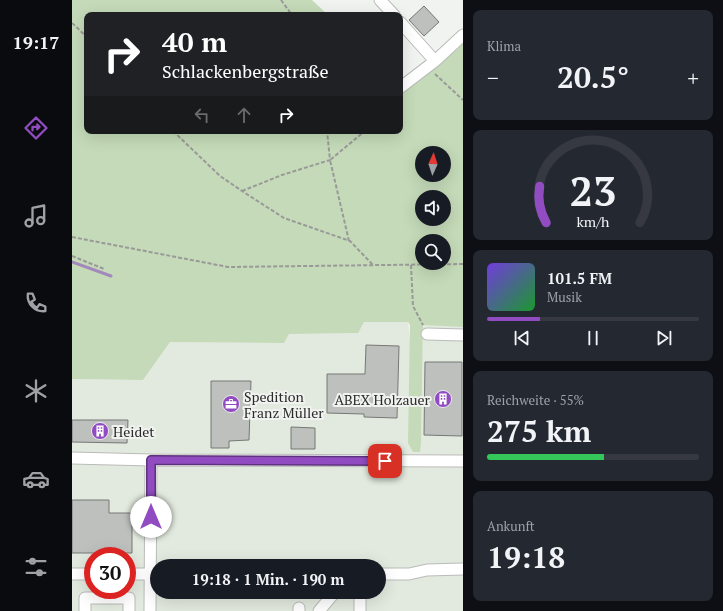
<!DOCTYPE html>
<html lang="de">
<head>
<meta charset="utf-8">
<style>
	:root { --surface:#171b24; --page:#242831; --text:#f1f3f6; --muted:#9ea1a6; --line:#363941; --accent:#904cc0 }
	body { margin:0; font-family:"PT Serif",serif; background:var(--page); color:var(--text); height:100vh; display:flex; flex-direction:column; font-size:15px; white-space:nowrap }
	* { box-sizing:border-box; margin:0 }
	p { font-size:13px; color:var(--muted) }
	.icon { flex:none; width:22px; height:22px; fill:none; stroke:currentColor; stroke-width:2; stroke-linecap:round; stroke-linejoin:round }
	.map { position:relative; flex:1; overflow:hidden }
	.panel { display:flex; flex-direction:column; gap:10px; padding:10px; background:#0d0f14; width:260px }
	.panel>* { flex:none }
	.guide { position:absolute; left:12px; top:12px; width:319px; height:122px; border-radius:8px; box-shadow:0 4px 16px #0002; background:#202124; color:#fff; overflow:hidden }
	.needle { width:26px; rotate:3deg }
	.buttons { position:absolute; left:343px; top:146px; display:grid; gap:8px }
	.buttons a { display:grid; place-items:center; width:36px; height:36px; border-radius:50%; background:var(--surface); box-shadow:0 4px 16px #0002; font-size:20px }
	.speed { position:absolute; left:12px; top:547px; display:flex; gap:8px; font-size:20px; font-weight:700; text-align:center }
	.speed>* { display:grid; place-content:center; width:52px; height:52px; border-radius:50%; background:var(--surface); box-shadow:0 4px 16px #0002; line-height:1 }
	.speed .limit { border:6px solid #d22; background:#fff; color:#111 }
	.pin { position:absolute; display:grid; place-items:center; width:34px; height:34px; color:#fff; margin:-17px; border-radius:8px; box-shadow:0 2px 6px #0006 }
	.me { position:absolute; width:44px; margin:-22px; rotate:0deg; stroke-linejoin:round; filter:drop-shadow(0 0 3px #0008) }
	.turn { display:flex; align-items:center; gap:14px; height:84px; padding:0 12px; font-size:18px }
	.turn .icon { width:52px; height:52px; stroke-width:2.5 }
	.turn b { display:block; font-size:28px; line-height:34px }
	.lanes { display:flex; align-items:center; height:38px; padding:0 12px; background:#0003; justify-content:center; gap:20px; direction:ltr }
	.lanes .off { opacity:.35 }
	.big { font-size:30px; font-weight:700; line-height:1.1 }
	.panel .card { flex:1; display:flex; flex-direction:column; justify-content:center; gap:6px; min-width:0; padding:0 14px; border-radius:8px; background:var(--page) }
	.panel .dial { align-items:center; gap:0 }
	.dial svg { height:104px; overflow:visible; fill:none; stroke:var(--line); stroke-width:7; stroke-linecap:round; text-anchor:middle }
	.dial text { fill:var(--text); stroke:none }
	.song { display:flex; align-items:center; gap:12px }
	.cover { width:48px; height:48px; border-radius:6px; background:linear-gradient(135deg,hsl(260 70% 55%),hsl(130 70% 35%)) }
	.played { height:4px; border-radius:2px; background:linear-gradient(90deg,var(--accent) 25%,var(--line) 25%) }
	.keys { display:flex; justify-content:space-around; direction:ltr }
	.heat { display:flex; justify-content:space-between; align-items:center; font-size:22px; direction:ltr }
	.charge { height:6px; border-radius:3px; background:linear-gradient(90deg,#34c759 55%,var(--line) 0) }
	.trip { position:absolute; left:78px; top:559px; width:236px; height:40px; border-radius:20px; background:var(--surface); box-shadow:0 4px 16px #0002; font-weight:700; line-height:40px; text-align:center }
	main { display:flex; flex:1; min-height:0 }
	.tabs { display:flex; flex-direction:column; width:72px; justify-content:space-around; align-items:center; background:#090b0e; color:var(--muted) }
	.tabs .icon { width:28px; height:28px }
	.tabs .on { color:var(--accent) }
	.tabs b { font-size:18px; color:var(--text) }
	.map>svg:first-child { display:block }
	.built { fill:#e2e9de; fill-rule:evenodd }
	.green { fill:#c4dab8; fill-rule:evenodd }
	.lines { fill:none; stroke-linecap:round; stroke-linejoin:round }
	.stream { stroke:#a389bb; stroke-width:3 }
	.building { fill:#bdc0bc; stroke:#767875 }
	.minor-casing { stroke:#babcb9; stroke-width:13 }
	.path { stroke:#999a98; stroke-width:2; stroke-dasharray:4 2; stroke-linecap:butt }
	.minor { stroke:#fff; stroke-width:11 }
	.route-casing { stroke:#5e317d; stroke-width:10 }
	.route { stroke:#904cc0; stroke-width:7 }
	.labels { text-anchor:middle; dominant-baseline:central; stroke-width:4; stroke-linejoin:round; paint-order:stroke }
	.poi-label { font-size:14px; fill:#2a2b2a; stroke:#f1f3f0; text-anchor:start }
</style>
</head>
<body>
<main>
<nav class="tabs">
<b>19:17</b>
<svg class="icon on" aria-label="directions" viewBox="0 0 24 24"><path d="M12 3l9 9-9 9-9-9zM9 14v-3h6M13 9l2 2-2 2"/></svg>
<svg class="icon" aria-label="music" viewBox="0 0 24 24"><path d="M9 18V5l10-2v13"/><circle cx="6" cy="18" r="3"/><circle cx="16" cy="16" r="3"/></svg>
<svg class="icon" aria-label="phone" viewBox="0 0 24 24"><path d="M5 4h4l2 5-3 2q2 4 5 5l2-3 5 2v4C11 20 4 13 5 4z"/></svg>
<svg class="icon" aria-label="climate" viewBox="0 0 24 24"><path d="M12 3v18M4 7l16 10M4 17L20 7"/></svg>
<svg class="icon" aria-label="car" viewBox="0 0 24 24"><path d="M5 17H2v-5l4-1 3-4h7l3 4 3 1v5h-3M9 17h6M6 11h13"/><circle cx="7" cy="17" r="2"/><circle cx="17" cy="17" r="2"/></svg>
<svg class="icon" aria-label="filters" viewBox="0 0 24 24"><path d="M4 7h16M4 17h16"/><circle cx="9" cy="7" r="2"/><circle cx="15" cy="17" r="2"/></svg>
</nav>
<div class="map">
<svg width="391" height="611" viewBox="0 0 391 611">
	<rect width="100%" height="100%" fill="#f1f3f0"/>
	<path class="built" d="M 292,322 L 336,322 L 349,442 L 351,324 L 391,327 L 391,611 L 0,611 L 0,379 L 71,380 L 98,342 L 212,343 L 217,334 L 285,333 ZM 21,556 L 55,556 L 55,590 L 21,590 ZM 85,566 L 307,566 L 307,592 L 85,592 Z"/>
	<path class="green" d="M 0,0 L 240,0 L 256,15 L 15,15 L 15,131 L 328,131 L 328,85 L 391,37 L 391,327 L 351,325 L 349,442 L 348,452 L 341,452 L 336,443 L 338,325 L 336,322 L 292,322 L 286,333 L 217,334 L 212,343 L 98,342 L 71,380 L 0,379 ZM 350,153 L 372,153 L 372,175 L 350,175 ZM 350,197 L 372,197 L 372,219 L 350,219 ZM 350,241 L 372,241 L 372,263 L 350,263 Z"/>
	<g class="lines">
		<path class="stream" d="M 0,262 L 39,276"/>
	</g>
	<path class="building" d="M 352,6 L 367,22 L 352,36 L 337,20 Z
		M 294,345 L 327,346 L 325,418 L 292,417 L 292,414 L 255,413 L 255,374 L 293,374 Z
		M 353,362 L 390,362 L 390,436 L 352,435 Z
		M 139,381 L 179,381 L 177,440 L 157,441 L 157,448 L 139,448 Z
		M 0,420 L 56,420 L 55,443 L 0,442 Z
		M 219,427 L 243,428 L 243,449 L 219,449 Z
		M 0,500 L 37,500 L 37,513 L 60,513 L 60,553 L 0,553 Z"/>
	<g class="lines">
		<g class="minor-casing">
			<path id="minor" d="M 308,0 L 322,15
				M 328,22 L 363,61
				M 329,87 L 363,61 L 391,35
				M 355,334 L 391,335
				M 0,458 L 79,460 L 391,461
				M 0,574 L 21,574
				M 55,574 L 79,574
				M 307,574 L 337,574 L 355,570 L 391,569
				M 227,608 L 227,611
				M 13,611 L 13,598 L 57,598 L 57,611
				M 78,611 L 79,460
				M 247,611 L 263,592
				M 288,611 L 288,592"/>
		</g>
		<path class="path" d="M 209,0 L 220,15
			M 0,23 L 15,37
			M 363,74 L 391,100
			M 101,131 L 148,176 L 170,191 L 212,218 L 278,241 L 301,265
			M 170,191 L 210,175 L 258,160 L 255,131
			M 0,237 L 156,267 L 391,264
			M 277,241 L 258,160 L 293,131
			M 0,256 L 32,269
			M 339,265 L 341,306 L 351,325"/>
		<use href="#minor" class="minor"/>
	</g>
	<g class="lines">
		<g class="route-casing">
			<path id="route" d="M 79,517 L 79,460 L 313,461"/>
		</g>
		<use href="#route" class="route"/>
	</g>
	<defs>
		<g id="building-disc" transform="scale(0.9)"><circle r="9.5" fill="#904cc0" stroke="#f1f3f0"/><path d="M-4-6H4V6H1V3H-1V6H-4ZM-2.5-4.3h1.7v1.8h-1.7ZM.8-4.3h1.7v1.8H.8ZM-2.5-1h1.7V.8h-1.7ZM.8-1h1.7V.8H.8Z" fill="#fff"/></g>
		<g id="office-disc" transform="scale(0.9)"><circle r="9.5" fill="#904cc0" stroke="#f1f3f0"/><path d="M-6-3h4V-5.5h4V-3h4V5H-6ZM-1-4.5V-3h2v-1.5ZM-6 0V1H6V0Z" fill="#fff"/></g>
	</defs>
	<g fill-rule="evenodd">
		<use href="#building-disc" x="371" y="399"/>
		<use href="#office-disc" x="159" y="404"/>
		<use href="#building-disc" x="28" y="431"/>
	</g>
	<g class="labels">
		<g class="poi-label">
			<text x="172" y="396">Spedition<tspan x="172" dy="16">Franz Müller</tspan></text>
			<text x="358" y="399" text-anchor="end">ABEX Holzauer</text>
			<text x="41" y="431">Heidet</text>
		</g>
	</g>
</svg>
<div class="buttons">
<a><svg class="needle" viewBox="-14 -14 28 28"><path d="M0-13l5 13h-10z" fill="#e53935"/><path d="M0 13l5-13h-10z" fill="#9ea1a6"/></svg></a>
<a><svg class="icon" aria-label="sound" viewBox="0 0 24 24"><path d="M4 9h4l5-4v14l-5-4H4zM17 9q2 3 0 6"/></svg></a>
<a><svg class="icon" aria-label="search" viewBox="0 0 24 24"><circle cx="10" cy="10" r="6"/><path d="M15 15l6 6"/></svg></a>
</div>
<div class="speed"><div class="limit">30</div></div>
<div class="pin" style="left:313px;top:461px;background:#d93025"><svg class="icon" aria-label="arrive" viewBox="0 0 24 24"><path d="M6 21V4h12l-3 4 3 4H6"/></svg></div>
<svg class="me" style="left:79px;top:517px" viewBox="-20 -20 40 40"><circle r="19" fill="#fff"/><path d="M0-13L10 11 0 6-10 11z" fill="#904cc0"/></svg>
<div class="trip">19:18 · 1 Min. · 190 m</div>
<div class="guide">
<div class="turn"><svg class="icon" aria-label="right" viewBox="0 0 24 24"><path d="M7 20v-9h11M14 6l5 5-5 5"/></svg><div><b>40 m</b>Schlackenbergstraße</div></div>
<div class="lanes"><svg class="icon off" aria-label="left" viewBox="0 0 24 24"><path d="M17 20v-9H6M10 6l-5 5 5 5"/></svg><svg class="icon off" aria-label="ahead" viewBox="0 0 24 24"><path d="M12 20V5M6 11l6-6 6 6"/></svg><svg class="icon" aria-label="right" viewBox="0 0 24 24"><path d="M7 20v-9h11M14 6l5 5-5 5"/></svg></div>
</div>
</div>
<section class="panel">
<div class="card"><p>Klima</p>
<div class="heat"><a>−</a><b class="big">20.5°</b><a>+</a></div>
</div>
<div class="card dial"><svg viewBox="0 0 100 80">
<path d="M14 69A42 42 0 1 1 86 69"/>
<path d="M14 69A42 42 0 0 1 9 41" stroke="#904cc0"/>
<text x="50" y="56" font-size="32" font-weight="700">23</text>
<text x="50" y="72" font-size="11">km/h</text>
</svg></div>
<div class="card">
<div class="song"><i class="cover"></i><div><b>101.5 FM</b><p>Musik</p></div></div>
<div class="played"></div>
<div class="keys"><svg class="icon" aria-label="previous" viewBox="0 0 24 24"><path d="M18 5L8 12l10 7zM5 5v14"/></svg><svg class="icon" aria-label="pause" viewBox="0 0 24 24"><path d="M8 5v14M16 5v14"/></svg><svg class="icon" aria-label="next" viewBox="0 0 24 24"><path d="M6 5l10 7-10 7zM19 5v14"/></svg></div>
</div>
<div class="card"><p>Reichweite · 55%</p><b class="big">275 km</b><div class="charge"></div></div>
<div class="card"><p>Ankunft</p><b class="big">19:18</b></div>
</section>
</main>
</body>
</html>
